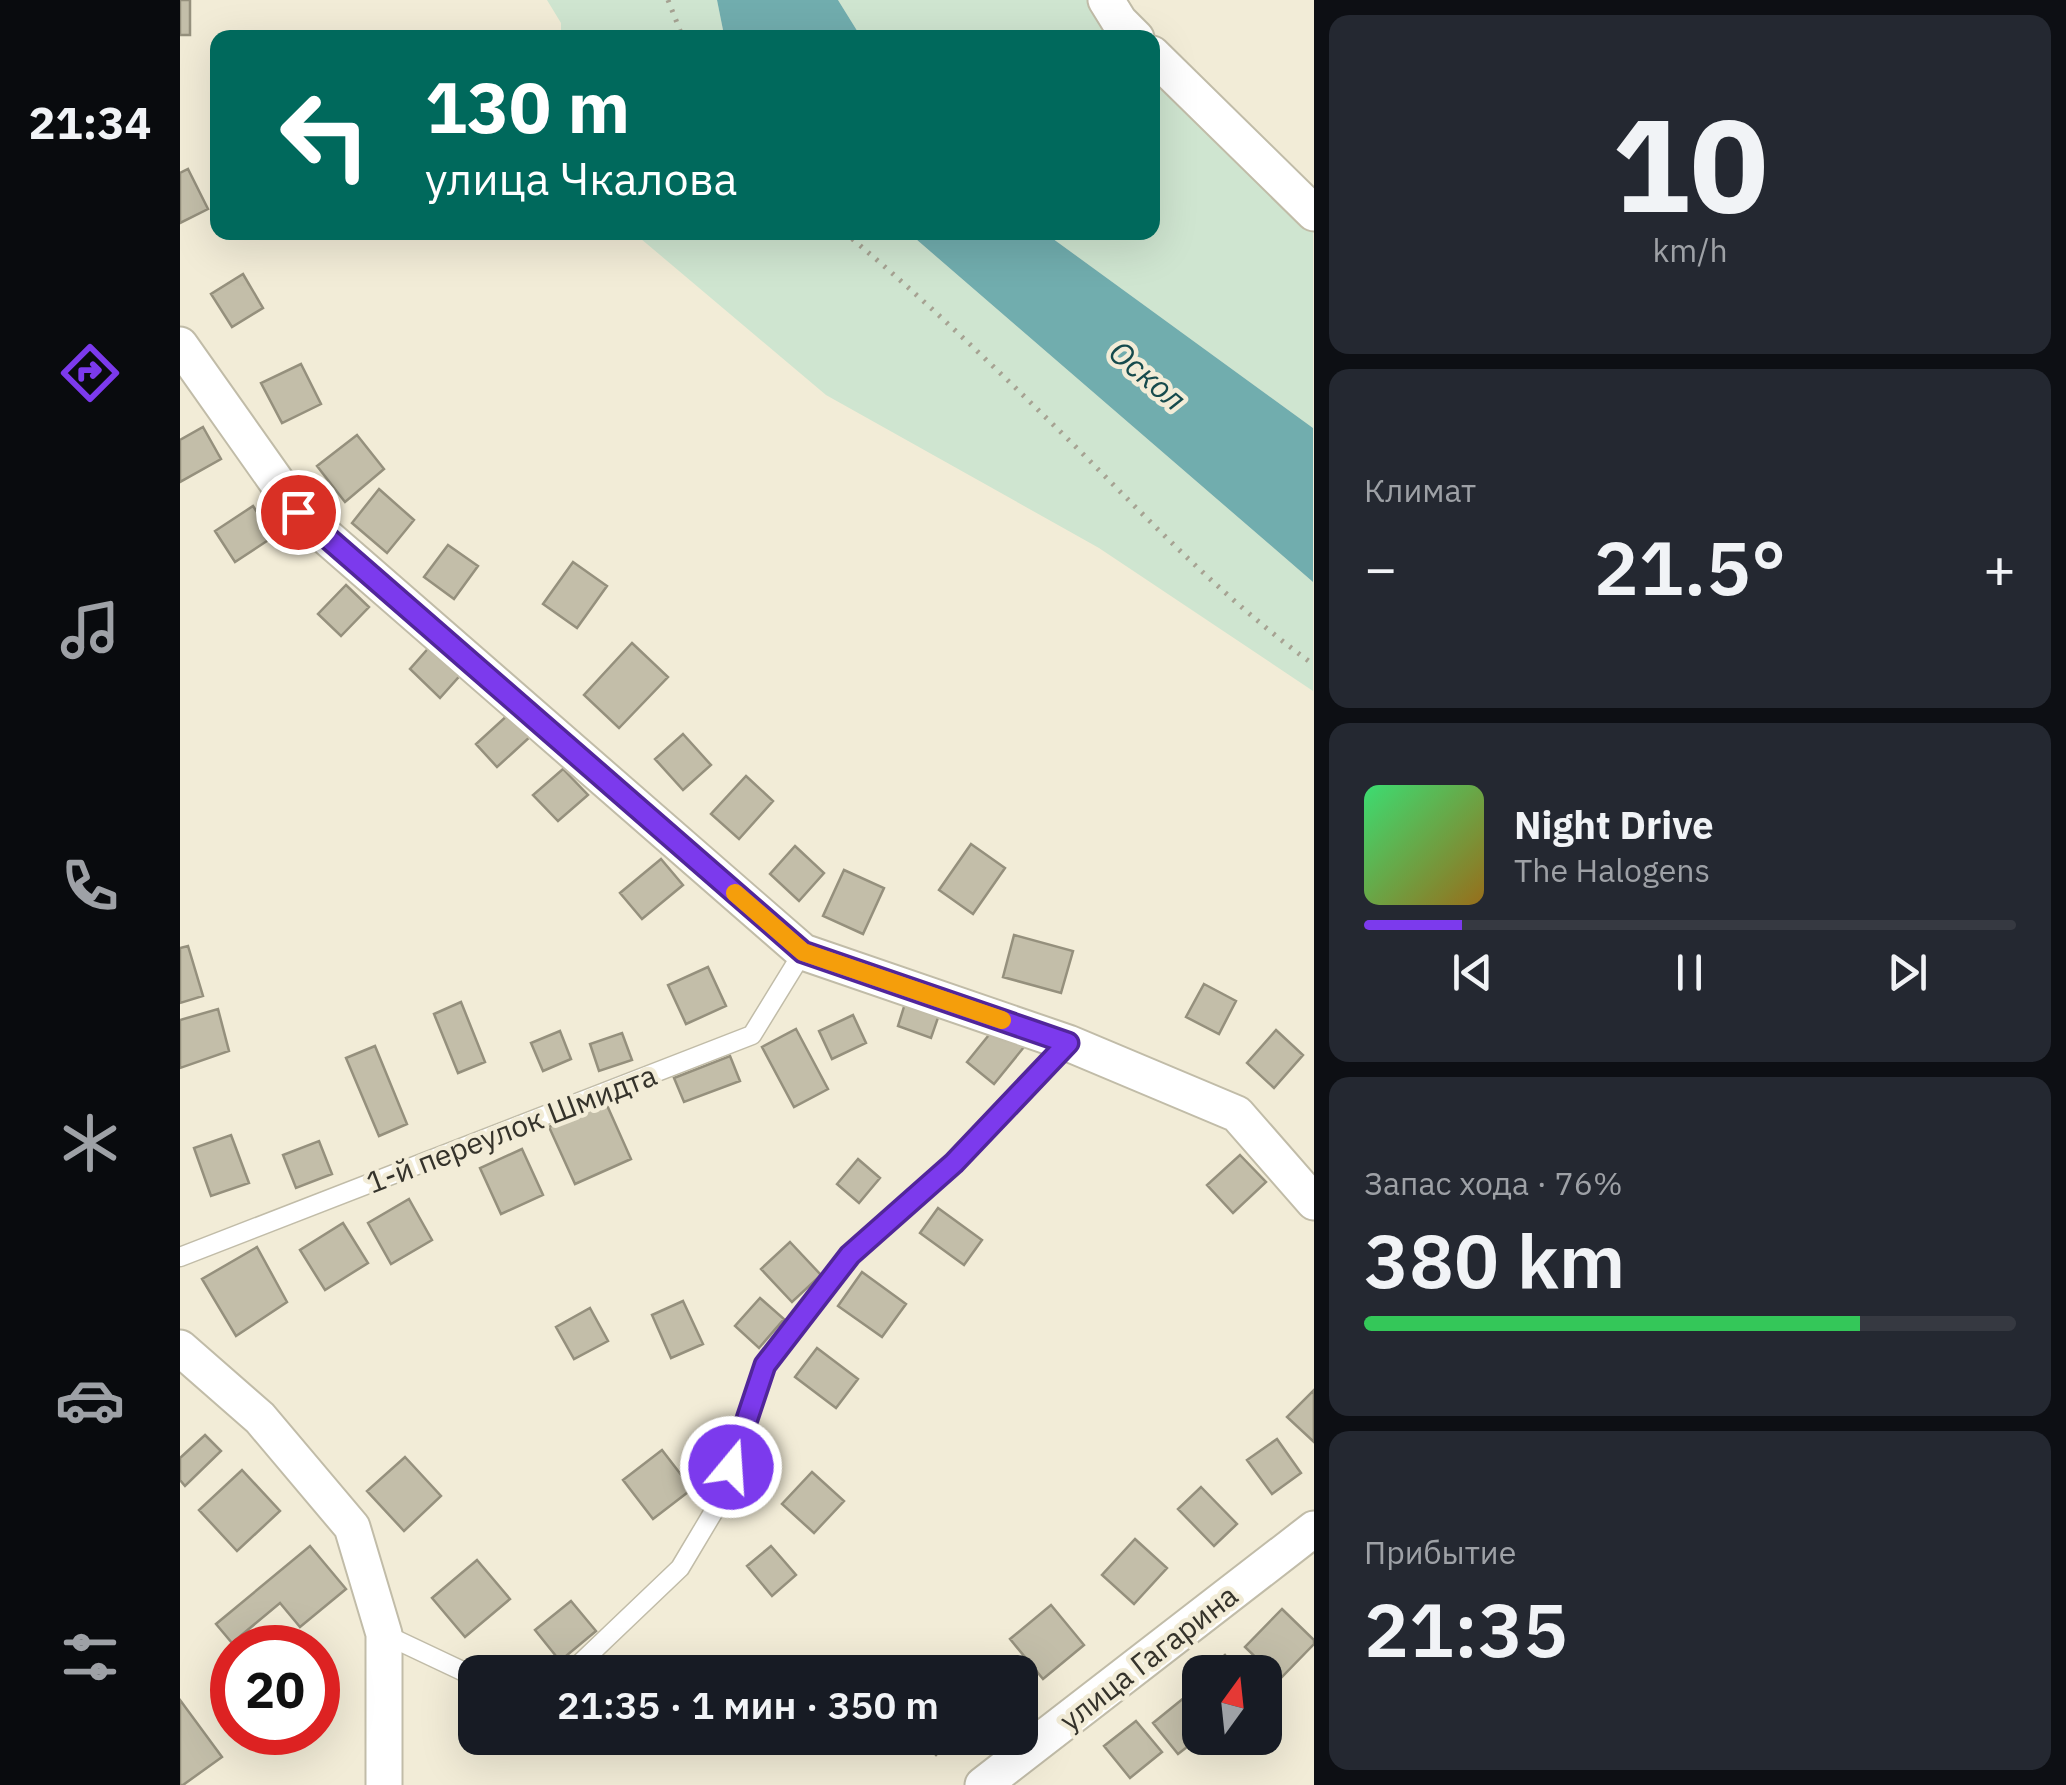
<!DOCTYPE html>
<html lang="ru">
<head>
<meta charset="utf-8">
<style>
	:root { --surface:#171b24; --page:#242831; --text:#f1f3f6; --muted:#9ea1a6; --line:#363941; --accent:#7c3aed }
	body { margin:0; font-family:"IBM Plex Sans",sans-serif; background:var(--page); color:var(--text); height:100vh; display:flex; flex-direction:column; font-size:38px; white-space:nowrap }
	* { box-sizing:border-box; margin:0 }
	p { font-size:32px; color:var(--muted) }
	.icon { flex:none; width:55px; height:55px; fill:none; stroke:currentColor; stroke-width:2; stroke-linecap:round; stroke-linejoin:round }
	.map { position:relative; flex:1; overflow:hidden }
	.sheet { display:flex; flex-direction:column; gap:15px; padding:15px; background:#0d0f14; width:752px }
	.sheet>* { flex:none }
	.guide { position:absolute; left:30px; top:30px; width:950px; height:210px; border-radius:20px; box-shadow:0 10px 40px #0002; background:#00695c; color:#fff; overflow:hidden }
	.needle { width:65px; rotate:15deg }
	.controls { position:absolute; left:1002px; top:1655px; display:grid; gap:20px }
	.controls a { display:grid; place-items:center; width:100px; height:100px; border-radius:20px; background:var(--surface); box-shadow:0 10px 40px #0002; font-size:50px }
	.speed { position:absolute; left:30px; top:1625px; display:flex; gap:20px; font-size:50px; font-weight:700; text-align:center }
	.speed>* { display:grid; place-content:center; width:130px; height:130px; border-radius:50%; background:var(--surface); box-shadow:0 10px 40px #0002; line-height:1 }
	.speed .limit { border:15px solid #d22; background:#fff; color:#111 }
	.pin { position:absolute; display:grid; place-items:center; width:85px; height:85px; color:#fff; margin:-42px; border:5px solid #fff; border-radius:50%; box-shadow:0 2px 10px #0007 }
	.me { position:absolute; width:110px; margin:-55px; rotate:18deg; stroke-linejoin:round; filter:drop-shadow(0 0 8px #0008) }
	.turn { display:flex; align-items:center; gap:35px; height:210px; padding:0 50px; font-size:45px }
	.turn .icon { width:130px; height:130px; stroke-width:2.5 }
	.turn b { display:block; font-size:70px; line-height:85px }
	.big { font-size:75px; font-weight:600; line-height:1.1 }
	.sheet .card { flex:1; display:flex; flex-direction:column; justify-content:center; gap:15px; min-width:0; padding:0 35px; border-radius:20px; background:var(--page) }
	.sheet .dial { align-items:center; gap:0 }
	.dial b { font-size:130px; line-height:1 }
	.song { display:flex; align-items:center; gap:30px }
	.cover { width:120px; height:120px; border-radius:15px; background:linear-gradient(135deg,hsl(140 70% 55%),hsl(40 70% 35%)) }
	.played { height:10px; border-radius:5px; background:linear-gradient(90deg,var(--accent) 15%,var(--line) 15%) }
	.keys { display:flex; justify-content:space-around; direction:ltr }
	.heat { display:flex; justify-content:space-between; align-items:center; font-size:55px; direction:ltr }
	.charge { height:15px; border-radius:8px; background:linear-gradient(90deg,#34c759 76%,var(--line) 0) }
	.trip { position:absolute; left:278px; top:1655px; width:580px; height:100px; border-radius:20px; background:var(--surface); box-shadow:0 10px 40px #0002; font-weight:600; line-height:100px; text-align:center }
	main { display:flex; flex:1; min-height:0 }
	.dock { display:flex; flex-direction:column; width:180px; justify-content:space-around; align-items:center; background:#090b0e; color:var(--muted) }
	.dock .icon { width:70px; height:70px }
	.dock .current { color:var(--accent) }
	.dock b { font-size:45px; color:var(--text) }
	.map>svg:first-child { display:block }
	.green { fill:#cfe5d0 }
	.water { fill:#71adae }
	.building { fill:#c3bea9; stroke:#95907d; stroke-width:2.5 }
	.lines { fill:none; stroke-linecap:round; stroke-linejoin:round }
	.service-casing { stroke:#c1bca8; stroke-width:21 }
	.minor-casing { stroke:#c1bca8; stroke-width:39 }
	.path { stroke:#a6a292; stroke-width:5; stroke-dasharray:2.5 8; stroke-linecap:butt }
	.service { stroke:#fff; stroke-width:18 }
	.minor { stroke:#fff; stroke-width:35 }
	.route-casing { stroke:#51269a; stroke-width:25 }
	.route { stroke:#7c3aed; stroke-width:18 }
	.slow { stroke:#f59e0b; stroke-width:18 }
	.labels { text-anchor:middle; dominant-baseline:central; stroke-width:9; stroke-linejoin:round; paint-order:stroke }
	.street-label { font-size:30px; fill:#35332b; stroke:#f2ecd7 }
	.water-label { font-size:32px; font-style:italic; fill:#164b4d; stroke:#f2ecd7 }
</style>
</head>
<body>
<main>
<nav class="dock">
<b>21:34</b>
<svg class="icon current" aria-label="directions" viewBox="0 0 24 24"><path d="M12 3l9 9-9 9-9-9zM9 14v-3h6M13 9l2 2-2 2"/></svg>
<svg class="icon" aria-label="music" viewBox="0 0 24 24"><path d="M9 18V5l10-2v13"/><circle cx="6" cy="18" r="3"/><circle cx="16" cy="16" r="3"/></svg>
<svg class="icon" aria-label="phone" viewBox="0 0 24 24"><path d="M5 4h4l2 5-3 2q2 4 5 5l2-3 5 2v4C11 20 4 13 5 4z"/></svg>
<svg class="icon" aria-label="climate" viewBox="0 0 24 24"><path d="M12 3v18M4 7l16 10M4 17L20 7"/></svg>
<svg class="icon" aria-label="car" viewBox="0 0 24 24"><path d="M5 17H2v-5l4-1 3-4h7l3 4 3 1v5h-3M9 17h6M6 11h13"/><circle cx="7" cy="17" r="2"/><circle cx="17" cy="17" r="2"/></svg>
<svg class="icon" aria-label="filters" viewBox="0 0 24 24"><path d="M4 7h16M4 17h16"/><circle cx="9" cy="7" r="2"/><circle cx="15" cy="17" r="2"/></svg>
</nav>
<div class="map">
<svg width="1134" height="1785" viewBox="0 0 1134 1785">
	<rect width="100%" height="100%" fill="#f2ecd7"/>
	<path class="green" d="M 367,0 L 537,0 L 543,30 L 550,37 L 381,37 L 381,23 Z
		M 658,0 L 909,0 L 938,37 L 681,37 Z
		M 973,71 L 1133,229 L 1133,428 L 865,233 L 972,232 Z
		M 454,233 L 729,233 L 1133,582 L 1133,691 L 919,548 L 646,395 Z"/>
	<path class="water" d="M 537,0 L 658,0 L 681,37 L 550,37 L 543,30 Z
		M 729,233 L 865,233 L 1133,428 L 1133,582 Z"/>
	<path class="building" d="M 0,0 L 10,0 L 10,35 L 0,35 Z
		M 8,169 L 28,209 L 0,223 L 0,173 Z
		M 63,274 L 83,308 L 52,327 L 31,294 Z
		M 121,364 L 141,404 L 102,423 L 81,383 Z
		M 23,427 L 41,459 L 0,482 L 0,440 Z
		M 177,435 L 204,469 L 165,502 L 137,466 Z
		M 199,489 L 234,520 L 207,553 L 172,523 Z
		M 73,506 L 93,537 L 55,562 L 35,531 Z
		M 268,545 L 298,566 L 274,599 L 244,577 Z
		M 393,562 L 427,586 L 397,628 L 363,604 Z
		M 166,585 L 189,607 L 161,636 L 138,614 Z
		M 253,643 L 284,671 L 260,698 L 230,669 Z
		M 452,643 L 488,677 L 439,728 L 404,695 Z
		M 330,713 L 351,736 L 317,767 L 296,744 Z
		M 503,734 L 531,765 L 503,790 L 475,759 Z
		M 383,769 L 408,795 L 378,821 L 353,795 Z
		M 566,776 L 593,801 L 559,839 L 531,814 Z
		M 791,844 L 825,868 L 793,914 L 759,890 Z
		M 615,846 L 644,873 L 619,901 L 590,874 Z
		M 481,859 L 503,885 L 462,919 L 440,893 Z
		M 664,870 L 704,888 L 683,934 L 643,916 Z
		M 834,935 L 893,951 L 881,993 L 823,977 Z
		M 8,946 L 23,996 L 0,1003 L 0,948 Z
		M 528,967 L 546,1006 L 506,1024 L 488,985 Z
		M 1024,984 L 1056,1001 L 1039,1034 L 1006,1017 Z
		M 728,994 L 762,1006 L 751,1038 L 718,1026 Z
		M 281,1002 L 305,1062 L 278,1073 L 254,1014 Z
		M 38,1009 L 49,1051 L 0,1068 L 0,1020 Z
		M 673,1015 L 686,1043 L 652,1059 L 639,1031 Z
		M 817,1025 L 844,1047 L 814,1084 L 787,1062 Z
		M 616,1029 L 648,1089 L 614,1107 L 582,1047 Z
		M 1096,1030 L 1123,1055 L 1094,1088 L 1067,1063 Z
		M 380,1031 L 391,1059 L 363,1071 L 351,1043 Z
		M 442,1033 L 452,1060 L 419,1071 L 410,1044 Z
		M 195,1046 L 227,1124 L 199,1136 L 166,1058 Z
		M 550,1056 L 560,1081 L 504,1102 L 494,1078 Z
		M 426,1103 L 451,1159 L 395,1184 L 369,1127 Z
		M 51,1135 L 69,1183 L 31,1196 L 14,1148 Z
		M 139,1141 L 152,1174 L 116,1188 L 103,1155 Z
		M 342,1149 L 363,1195 L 321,1214 L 300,1168 Z
		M 1060,1155 L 1086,1182 L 1053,1213 L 1027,1185 Z
		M 678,1159 L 700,1178 L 679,1203 L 657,1184 Z
		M 229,1199 L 252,1240 L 211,1264 L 188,1223 Z
		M 758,1208 L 802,1240 L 784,1265 L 740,1233 Z
		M 163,1223 L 188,1263 L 145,1290 L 120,1250 Z
		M 610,1242 L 641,1275 L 612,1302 L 581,1269 Z
		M 77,1247 L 107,1302 L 56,1336 L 22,1279 Z
		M 682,1272 L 726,1304 L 702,1337 L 658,1306 Z
		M 580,1298 L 604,1319 L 579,1348 L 555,1326 Z
		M 503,1301 L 523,1344 L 491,1358 L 472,1315 Z
		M 410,1308 L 428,1341 L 394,1359 L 376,1327 Z
		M 637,1348 L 678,1379 L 656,1408 L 615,1377 Z
		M 1134,1390 L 1134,1442 L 1107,1417 Z
		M 25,1435 L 41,1451 L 5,1486 L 0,1480 L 0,1458 Z
		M 1097,1439 L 1121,1473 L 1092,1494 L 1067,1460 Z
		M 482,1450 L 512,1489 L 473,1519 L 443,1480 Z
		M 225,1457 L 261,1496 L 224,1531 L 187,1491 Z
		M 62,1470 L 100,1511 L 57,1551 L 19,1510 Z
		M 632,1472 L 664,1501 L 634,1533 L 602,1504 Z
		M 1021,1487 L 1057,1524 L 1034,1546 L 998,1509 Z
		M 955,1539 L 987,1568 L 954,1604 L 922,1575 Z
		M 130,1546 L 166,1589 L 120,1627 L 100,1603 L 52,1643 L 36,1624 Z
		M 591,1546 L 616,1575 L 592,1596 L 567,1566 Z
		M 297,1560 L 330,1599 L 285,1637 L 252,1598 Z
		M 391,1601 L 416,1631 L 380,1661 L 355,1630 Z
		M 871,1605 L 904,1645 L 863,1679 L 830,1639 Z
		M 1102,1609 L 1134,1640 L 1134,1644 L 1099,1680 L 1065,1647 Z
		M 1045,1655 L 1060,1672 L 1024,1672 Z
		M 1005,1697 L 1020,1715 L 1020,1737 L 998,1754 L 973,1723 Z
		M 0,1700 L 42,1757 L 3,1785 L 0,1785 Z
		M 956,1721 L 982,1752 L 950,1778 L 924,1746 Z
		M 739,1738 L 773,1738 L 756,1755 Z"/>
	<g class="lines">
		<g class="service-casing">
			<path id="service" d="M 0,1257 L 572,1035 L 623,952
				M 204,1634 L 295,1677
				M 391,1672 L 500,1568 L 540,1501 L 585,1365 L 670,1255 L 774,1163 L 888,1043"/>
		</g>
		<g class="minor-casing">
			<path id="minor" d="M 926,0 L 939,21 L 956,38
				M 972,54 L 1134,213
				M 0,345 L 118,512 L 623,952 L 888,1043 L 1057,1114 L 1134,1202
				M 0,1348 L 80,1418 L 172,1527 L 204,1634 L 204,1785
				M 803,1785 L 1134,1529"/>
		</g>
		<path class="path" d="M 488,0 L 503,38
			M 664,232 C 748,302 826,378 904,455 C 978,530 1048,602 1134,665"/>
		<use href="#service" class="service"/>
		<use href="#minor" class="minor"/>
	</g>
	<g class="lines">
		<g class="route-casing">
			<path id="route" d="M 118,512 L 623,952 L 888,1043 L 774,1163 L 670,1255 L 585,1365 L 551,1467"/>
		</g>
		<use href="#route" class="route"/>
		<path class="slow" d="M 555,893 L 623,952 L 822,1020"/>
	</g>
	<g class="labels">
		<g class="street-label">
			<text transform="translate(331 1128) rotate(-21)">1-й переулок Шмидта</text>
			<text transform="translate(968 1657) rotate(-38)">улица Гагарина</text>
		</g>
		<g class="water-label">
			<text transform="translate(968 375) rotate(40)">Оскол</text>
		</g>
	</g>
</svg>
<div class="controls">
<a><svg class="needle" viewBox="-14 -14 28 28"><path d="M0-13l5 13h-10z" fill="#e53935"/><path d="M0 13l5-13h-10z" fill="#9ea1a6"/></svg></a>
</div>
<div class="speed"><div class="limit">20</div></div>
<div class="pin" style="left:118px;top:512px;background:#d93025"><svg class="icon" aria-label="arrive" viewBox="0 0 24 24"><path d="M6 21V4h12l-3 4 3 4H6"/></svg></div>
<svg class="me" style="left:551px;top:1467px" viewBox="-20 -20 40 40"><circle r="17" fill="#7c3aed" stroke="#fff" stroke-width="3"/><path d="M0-11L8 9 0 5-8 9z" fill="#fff"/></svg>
<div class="trip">21:35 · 1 мин · 350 m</div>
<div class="guide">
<div class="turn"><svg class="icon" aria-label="left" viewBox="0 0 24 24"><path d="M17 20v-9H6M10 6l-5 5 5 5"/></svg><div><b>130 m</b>улица Чкалова</div></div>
</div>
</div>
<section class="sheet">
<div class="card dial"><b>10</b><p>km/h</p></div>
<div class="card"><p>Климат</p>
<div class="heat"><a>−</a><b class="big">21.5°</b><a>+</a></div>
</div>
<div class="card">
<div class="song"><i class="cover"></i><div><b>Night Drive</b><p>The Halogens</p></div></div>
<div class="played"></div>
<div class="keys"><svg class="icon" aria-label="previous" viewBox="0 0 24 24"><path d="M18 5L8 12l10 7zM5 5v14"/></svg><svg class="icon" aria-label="pause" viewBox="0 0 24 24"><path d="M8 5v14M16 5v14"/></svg><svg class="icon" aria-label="next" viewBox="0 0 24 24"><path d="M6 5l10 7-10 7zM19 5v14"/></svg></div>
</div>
<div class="card"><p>Запас хода · 76%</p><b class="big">380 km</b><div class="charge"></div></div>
<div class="card"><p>Прибытие</p><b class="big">21:35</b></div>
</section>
</main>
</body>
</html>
